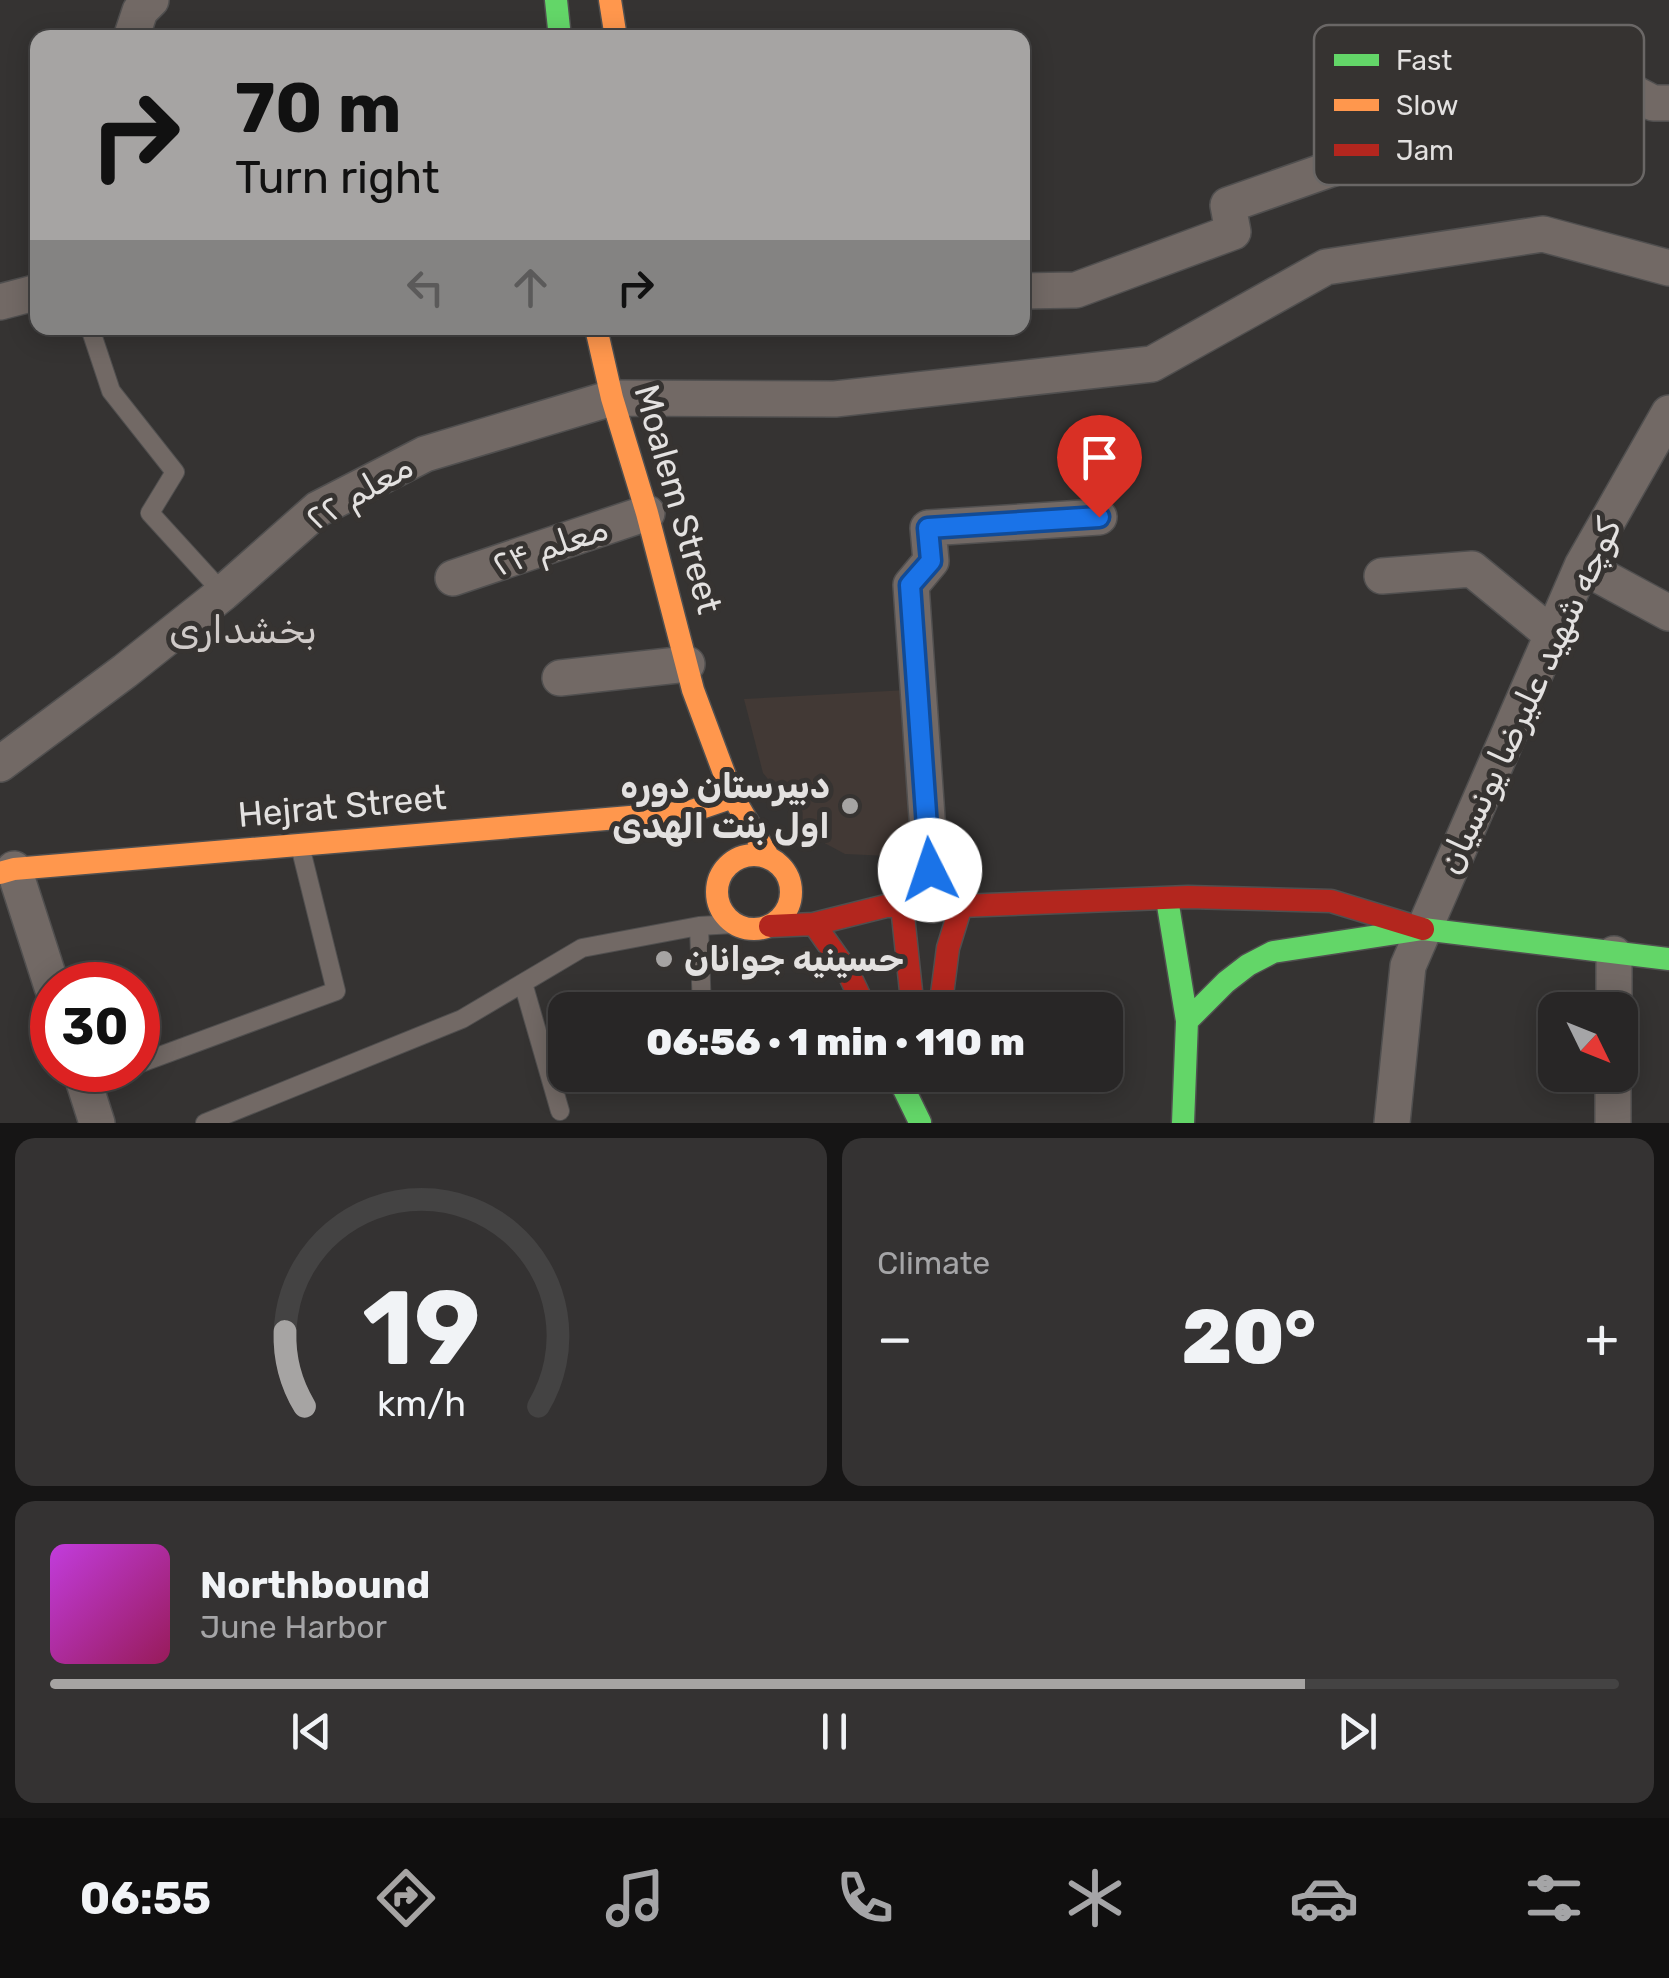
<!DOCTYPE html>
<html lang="en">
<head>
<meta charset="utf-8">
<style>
	:root { --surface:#282626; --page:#343232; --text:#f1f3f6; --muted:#a5a5a7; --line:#444343; --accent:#a6a4a3 }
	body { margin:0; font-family:Rubik,Vazirmatn,sans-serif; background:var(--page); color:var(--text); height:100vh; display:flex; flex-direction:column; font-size:38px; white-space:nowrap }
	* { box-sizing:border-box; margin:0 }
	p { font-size:32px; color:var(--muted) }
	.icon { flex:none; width:55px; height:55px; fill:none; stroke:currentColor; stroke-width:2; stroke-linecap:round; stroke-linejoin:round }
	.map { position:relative; height:1123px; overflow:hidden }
	.details { display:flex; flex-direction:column; gap:15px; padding:15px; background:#161515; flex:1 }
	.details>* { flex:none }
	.hud { position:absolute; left:30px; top:30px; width:1000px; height:305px; border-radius:20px; box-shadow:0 5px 25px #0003,0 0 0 2px var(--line); background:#a6a4a3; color:#111; overflow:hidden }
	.needle { width:65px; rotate:133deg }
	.controls { position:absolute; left:1538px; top:992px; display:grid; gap:20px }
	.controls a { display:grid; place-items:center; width:100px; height:100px; border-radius:20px; background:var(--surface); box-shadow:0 5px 25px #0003,0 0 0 2px var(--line); font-size:50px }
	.speed { position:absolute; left:30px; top:962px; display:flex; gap:20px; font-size:50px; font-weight:700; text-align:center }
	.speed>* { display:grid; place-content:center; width:130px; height:130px; border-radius:50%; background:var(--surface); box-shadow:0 5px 25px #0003,0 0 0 2px var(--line); line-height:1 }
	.speed .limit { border:15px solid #d22; background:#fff; color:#111 }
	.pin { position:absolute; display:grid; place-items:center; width:85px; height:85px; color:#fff; margin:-102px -42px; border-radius:50% 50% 50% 0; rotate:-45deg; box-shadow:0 0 10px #0007 }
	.pin .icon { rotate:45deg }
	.me { position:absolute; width:110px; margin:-55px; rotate:356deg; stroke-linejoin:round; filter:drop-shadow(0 0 8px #0008) }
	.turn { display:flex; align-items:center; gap:35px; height:210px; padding:0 40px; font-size:45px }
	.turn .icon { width:130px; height:130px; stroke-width:2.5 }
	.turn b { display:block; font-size:70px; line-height:85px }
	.lanes { display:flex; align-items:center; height:95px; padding:0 40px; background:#0003; justify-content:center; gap:50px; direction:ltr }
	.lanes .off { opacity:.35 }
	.big { font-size:75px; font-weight:800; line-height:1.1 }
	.details .widget { flex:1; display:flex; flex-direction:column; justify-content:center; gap:15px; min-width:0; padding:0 35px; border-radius:20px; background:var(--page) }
	.details .dial { align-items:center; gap:0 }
	.dial svg { height:260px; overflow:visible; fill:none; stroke:var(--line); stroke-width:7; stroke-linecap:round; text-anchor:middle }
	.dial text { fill:var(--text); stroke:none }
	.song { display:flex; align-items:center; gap:30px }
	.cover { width:120px; height:120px; border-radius:15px; background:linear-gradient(135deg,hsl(290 70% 55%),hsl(330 70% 35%)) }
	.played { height:10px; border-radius:5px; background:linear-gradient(90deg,var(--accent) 80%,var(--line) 80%) }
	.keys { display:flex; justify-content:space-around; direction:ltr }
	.heat { display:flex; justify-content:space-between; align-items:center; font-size:55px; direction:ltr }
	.details .tiles { flex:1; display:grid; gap:15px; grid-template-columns:1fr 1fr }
	.widget:last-child { grid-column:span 2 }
	.trip { position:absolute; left:548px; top:992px; width:575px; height:100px; border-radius:20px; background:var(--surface); box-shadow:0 5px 25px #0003,0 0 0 2px var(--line); font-weight:800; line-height:100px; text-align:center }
	.dock { display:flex; height:160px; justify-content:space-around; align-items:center; background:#100f0f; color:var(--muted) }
	.dock .icon { width:70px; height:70px }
	.dock .on { color:var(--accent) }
	.dock b { font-size:45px; color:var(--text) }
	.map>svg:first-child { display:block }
	.built { fill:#423935 }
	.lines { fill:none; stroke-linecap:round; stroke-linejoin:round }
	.lane-casing { stroke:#504f4f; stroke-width:20 }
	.street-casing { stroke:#504f4f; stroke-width:38 }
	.fast-casing { stroke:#504f4f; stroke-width:25 }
	.slow-casing { stroke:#504f4f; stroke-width:25 }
	.jam-casing { stroke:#504f4f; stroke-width:25 }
	.lane { stroke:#726965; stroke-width:18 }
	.street { stroke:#726965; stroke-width:35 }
	.fast { stroke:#63d668; stroke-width:22 }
	.slow { stroke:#ff974d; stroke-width:22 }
	.jam { stroke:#b3261e; stroke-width:22 }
	.route-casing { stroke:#114b97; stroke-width:25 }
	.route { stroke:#1a73e8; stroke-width:18 }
	.poi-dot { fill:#a6a4a3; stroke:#363331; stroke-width:4 }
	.labels { text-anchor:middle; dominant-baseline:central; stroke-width:10; stroke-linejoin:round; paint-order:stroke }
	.street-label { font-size:35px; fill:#e3e1e0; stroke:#363331 }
	.poi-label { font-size:35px; font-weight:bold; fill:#e3e1e0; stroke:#363331; text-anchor:end }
	.neighbourhood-label { font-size:38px; fill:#cfcac8; stroke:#363331 }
	.key { fill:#363331; stroke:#6a6766; stroke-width:2.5 }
	.key-label { font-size:28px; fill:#e3e1e0 }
</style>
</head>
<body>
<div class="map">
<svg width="1669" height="1123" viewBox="0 0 1669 1123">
	<rect width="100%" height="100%" fill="#353332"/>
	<path class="built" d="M 907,690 L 911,857 L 845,854 L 817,839 L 763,773 L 744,699 Z"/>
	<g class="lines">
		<g class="lane-casing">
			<path id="lane" d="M 90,328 L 111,391 L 175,472 L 150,513 L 223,593
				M 699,926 L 702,1010
				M 523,983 L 560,1111
				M 138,1064 L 336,991 L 301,850
				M 704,1075 L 704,1076
				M 84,1084 L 122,1070
				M 205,1123 L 462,1019 L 582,948 L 699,926 L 734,924"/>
		</g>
		<g class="street-casing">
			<path id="street" d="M 131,38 L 140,11 L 151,0
				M 1022,291 L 1076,290 L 1233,232 L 1228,205 L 1510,106 L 1607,79 L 1653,103 L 1669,103
				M 0,302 L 38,292
				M 1582,566 L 1669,613
				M 1382,576 L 1472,569 L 1551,634
				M 453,578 L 647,513
				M 560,678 L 687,664
				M 0,764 L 125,671 L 223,593 L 318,509 L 425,454 L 612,398 L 835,399 L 1152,364 L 1326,267 L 1543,234 L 1669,268
				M 14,869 L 52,987
				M 933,905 L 911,585 L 931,561 L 928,528 L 1099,517
				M 1614,1010 L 1614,954
				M 80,1070 L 97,1123
				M 1392,1123 L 1408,966 L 1582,566 L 1669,413
				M 1613,1123 L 1613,1075"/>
		</g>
		<g class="fast-casing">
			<path id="fast" d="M 556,0 L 560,38
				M 1167,899 L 1187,1021 L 1183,1123
				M 1187,1021 L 1226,982 L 1248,965 L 1273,952 L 1423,929 L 1669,959
				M 897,1075 L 920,1122"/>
		</g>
		<g class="slow-casing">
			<path id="slow" d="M 610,0 L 616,38
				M 596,328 L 612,398 L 647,513 L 693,690 L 733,797 L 769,858
				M717 892a37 37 0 1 1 74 0a37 37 0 1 1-74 0Z
				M 0,873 L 14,869 L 689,812 L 733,797"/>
		</g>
		<g class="jam-casing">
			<path id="jam" d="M 902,906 L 913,1010
				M 814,924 L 848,972 L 866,1010
				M 770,926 L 814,924 L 886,906 L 961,906 L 1188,897 L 1331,901 L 1423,929
				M 940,1010 L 948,948 L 961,906"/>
		</g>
		<use href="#lane" class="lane"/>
		<use href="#street" class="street"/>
		<use href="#fast" class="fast"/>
		<use href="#slow" class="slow"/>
		<use href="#jam" class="jam"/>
	</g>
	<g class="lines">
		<g class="route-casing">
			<path id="route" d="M 930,870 L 910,585 L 931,561 L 928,528 L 1099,517"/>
		</g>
		<use href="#route" class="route"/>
	</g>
	<g class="poi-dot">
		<circle cx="850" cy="806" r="10"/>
		<circle cx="664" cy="959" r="10"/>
	</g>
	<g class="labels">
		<g class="street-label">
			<text transform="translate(359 492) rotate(-30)">معلم ۲۲</text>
			<text transform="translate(678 499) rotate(74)">Moalem Street</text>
			<text transform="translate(550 546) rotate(-19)">معلم ۲۴</text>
			<text transform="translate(1529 696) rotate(-65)">کوچه شهید علیرضا یونسیان</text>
			<text transform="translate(342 806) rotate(-5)">Hejrat Street</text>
		</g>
		<g class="poi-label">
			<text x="830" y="786">دبیرستان دوره<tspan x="830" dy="40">اول بنت الهدی</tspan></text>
			<text x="684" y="959" text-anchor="start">حسینیه جوانان</text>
		</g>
		<g class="neighbourhood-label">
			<text x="243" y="630">بخشداری</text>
		</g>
	</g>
	<rect x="1314" y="25" width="330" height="160" rx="15" class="key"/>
	<rect x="1334" y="54" width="45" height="12" fill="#63d668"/>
	<rect x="1334" y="99" width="45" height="12" fill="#ff974d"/>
	<rect x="1334" y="144" width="45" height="12" fill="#b3261e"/>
	<g class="key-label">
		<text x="1396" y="70">Fast</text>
		<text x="1396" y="115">Slow</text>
		<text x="1396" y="160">Jam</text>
	</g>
</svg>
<div class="controls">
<a><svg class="needle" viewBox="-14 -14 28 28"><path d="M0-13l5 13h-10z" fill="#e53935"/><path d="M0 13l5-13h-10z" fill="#a5a5a7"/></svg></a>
</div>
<div class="speed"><div class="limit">30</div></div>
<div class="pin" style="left:1099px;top:517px;background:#d93025"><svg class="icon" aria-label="arrive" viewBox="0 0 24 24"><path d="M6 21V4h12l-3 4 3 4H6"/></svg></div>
<svg class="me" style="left:930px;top:870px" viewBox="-20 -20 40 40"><circle r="19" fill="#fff"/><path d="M0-13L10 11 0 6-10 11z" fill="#1a73e8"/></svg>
<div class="trip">06:56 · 1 min · 110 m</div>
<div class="hud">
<div class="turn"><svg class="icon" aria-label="right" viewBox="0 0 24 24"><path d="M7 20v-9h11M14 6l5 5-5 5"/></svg><div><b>70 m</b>Turn right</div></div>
<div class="lanes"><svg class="icon off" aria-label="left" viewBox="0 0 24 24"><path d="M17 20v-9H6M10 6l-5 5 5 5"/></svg><svg class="icon off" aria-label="ahead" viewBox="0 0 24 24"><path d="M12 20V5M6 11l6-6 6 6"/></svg><svg class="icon" aria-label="right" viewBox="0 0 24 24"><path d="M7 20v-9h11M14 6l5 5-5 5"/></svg></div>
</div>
</div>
<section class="details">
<div class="tiles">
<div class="widget dial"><svg viewBox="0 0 100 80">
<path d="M14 69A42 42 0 1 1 86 69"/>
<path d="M14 69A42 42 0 0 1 8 46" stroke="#a6a4a3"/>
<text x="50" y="56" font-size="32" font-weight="700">19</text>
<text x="50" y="72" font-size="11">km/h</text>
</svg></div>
<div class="widget"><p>Climate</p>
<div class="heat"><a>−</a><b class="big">20°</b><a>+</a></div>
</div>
<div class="widget">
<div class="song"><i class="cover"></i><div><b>Northbound</b><p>June Harbor</p></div></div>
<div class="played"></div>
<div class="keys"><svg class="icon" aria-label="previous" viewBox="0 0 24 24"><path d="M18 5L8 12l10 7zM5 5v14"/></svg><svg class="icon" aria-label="pause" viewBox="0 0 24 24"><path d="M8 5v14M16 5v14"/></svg><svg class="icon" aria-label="next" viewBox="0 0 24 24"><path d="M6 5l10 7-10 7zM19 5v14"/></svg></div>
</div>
</div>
</section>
<nav class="dock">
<b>06:55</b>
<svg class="icon on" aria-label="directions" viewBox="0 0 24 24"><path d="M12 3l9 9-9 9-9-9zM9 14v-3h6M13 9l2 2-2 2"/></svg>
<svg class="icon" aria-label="music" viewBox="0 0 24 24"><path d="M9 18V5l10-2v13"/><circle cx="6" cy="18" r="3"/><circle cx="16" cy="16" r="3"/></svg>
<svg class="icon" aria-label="phone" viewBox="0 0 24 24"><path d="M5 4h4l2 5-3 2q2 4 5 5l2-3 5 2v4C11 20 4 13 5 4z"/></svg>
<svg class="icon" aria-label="climate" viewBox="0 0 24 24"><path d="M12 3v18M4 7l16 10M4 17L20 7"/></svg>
<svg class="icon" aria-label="car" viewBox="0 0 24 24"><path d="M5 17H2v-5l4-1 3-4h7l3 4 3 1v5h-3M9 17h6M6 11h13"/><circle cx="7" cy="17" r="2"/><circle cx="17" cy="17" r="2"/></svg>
<svg class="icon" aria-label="filters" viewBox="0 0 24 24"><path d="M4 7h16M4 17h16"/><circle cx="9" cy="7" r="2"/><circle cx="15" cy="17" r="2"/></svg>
</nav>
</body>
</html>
